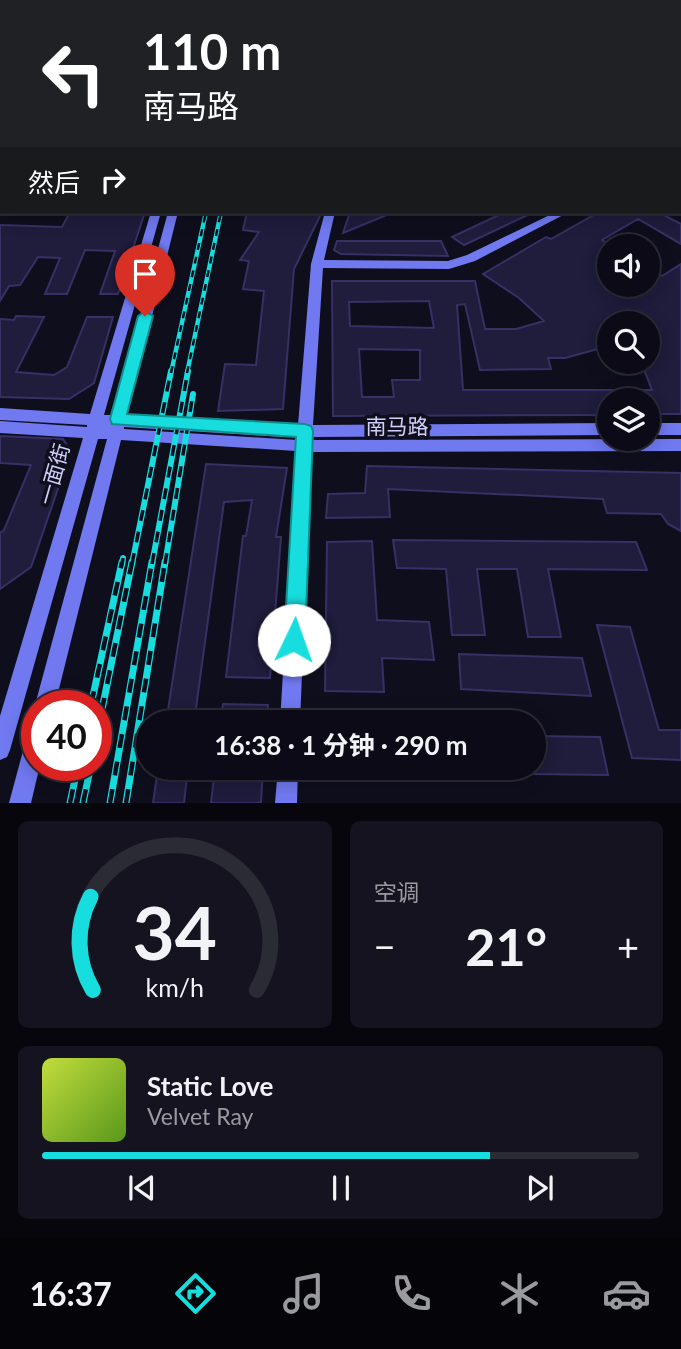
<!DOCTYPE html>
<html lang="zh">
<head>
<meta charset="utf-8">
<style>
	:root { --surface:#0b0a16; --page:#14131f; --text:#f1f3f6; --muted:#9a9aa1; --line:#2b2b35; --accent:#17ddde }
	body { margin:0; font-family:Lato,"Noto Sans SC",sans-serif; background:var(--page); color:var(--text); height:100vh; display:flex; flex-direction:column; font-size:26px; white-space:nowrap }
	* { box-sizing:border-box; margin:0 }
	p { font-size:23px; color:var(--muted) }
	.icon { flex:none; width:38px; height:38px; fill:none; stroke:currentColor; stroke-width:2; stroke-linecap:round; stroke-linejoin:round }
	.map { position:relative; height:803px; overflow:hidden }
	.drawer { display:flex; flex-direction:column; gap:18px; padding:18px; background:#06060c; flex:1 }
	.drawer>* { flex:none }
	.guide { position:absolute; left:0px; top:0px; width:682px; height:214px; box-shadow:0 4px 18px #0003,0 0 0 2px var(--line); background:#202124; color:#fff; overflow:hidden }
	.tools { position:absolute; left:597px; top:234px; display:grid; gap:14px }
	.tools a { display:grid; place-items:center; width:63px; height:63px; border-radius:50%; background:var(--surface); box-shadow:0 4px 18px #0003,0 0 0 2px var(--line); font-size:35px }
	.speed { position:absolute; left:21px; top:690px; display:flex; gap:14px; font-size:35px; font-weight:700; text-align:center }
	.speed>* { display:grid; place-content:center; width:91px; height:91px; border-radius:50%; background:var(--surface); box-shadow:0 4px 18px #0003,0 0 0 2px var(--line); line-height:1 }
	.speed .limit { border:10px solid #d22; background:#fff; color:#111 }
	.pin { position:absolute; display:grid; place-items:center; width:60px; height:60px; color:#fff; margin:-72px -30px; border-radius:50% 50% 50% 0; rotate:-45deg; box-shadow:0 0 7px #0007 }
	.pin .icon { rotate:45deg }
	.me { position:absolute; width:77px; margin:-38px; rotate:3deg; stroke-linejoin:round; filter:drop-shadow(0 0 5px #0008) }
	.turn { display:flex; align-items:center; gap:24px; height:147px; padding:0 28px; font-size:32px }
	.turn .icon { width:91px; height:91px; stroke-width:2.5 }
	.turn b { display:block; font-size:49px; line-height:60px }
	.then { display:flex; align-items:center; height:66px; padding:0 28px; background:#0003; gap:14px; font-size:26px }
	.big { font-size:52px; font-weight:700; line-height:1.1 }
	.drawer .tile { flex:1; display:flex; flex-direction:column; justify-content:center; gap:10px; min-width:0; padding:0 24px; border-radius:10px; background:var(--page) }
	.drawer .dial { align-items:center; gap:0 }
	.dial svg { height:182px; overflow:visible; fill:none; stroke:var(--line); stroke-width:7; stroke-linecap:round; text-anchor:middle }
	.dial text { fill:var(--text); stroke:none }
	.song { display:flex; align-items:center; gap:21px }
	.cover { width:84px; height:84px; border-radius:10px; background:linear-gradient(135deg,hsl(70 70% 55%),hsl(90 70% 35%)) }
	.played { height:7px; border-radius:4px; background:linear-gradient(90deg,var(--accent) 75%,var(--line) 75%) }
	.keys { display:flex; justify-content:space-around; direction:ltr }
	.heat { display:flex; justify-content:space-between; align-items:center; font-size:38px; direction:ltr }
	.drawer .tiles { flex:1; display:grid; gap:18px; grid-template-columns:1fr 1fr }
	.tile:last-child { grid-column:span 2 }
	.trip { position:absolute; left:136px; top:710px; width:410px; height:70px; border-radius:35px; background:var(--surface); box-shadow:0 4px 18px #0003,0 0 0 2px var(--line); font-weight:700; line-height:70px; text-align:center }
	.tab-bar { display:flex; height:112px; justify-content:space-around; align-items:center; background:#040409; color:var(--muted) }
	.tab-bar .icon { width:49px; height:49px }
	.tab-bar .on { color:var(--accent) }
	.tab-bar b { font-size:32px; color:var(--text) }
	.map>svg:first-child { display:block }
	.building { fill:#1f1c3c; stroke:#363065; stroke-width:2; fill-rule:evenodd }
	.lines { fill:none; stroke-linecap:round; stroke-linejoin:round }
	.secondary { fill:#7079f0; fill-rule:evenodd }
	.rail-far2-casing { stroke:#17ddde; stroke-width:4.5 }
	.rail-far1-casing { stroke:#17ddde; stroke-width:6 }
	.rail-casing { stroke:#17ddde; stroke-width:7 }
	.rail-far2 { stroke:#0f0e1d; stroke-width:2.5; stroke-dasharray:7; stroke-linecap:butt }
	.rail-far1 { stroke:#0f0e1d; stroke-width:3.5; stroke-dasharray:11; stroke-linecap:butt }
	.rail { stroke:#0f0e1d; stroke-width:4.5; stroke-dasharray:14; stroke-linecap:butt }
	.route { fill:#17ddde; stroke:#0f9090; stroke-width:2 }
	.labels { text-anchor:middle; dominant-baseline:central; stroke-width:7; stroke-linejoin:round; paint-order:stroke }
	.street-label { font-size:21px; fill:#cfcffa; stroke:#0f0e1d }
</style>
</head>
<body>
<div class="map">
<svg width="681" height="803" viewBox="0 0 681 803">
	<rect width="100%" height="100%" fill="#0f0e1d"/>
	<path class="building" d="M 70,212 L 145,212 L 118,294 L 100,294 L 115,251 L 85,250 L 67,294 L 45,294 L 60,258 L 38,257 L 20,285 L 9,286 L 0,301 L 0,225 L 62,227 Z
		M 247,212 L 322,212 L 294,269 L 283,409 L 218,411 L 225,364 L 256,365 L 264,291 L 243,289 L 249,261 L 240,260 L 259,232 L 243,230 Z
		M 350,212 L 394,212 L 343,233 Z
		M 505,212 L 534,212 L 464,245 L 452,237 Z
		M 599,212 L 658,212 L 681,224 L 681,244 L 638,219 L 602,240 L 609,244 L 609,285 L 648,285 L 648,267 L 662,276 L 681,264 L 681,414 L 648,414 L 648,401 L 609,401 L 609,415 L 333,416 L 332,281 L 475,281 L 485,329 L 516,329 L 544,321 L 519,298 L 483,274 L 546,237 L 551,239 ZM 429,301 L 434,328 L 350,326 L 349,302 ZM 465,304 L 480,370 L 551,369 L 548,358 L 565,358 L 609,346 L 609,324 L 648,324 L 648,362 L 641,362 L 652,390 L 463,390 L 457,305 ZM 359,349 L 420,350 L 420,380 L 392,380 L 394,397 L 362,397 Z
		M 337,241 L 441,241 L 448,256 L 341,254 L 334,250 Z
		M 16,316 L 44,317 L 16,372 L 54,375 L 67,367 L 87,317 L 113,317 L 94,383 L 69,399 L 0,397 L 0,319 L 14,320 Z
		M 0,436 L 63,439 L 71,451 L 31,567 L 0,589 L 0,533 L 4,530 L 31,465 L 0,463 Z
		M 206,464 L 287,468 L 276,537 L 281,537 L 270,678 L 226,677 L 243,536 L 246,536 L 252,500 L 224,502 L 194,723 L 166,723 Z
		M 367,466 L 681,473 L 681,531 L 668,524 L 661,514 L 607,513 L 603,499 L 388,489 L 390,517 L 326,518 L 328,494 L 365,493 Z
		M 393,540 L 636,542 L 647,570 L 548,569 L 561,637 L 528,637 L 517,569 L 477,569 L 485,635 L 452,635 L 446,569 L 397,568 Z
		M 372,541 L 377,620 L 429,622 L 434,660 L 382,658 L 384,692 L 325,691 L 327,542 Z
		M 597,625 L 630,627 L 659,730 L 681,730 L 681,760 L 632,758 Z
		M 459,654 L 582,658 L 591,696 L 461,689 Z
		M 223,704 L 268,705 L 267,723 L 220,723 Z
		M 534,736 L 600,737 L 608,775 L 534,774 Z
		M 158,768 L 188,768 L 184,803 L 153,803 Z
		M 215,768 L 263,768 L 261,803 L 211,803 Z"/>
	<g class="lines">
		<path class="secondary" d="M 303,0 L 309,0 L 309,2 L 303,2 Z
			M 538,0 L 545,0 L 537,2 Z
			M 0,16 L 2,16 L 2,20 L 0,20 Z
			M 2,164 L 2,172 L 0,172 L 0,165 Z
			M 151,212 L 161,212 L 104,415 L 113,415 L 168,212 L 178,212 L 127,416 L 284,425 L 298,425 L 311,264 L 325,212 L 335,212 L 324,260 L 448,261 L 467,255 L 556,212 L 569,212 L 475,261 L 449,269 L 323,268 L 313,425 L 609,423 L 609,435 L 312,437 L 312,440 L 681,439 L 681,451 L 311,452 L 300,723 L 280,723 L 296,451 L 121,440 L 55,705 L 37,705 L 37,709 L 35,705 L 107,439 L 98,439 L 10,750 L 7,757 L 0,760 L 0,716 L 83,438 L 0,433 L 0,421 L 87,427 L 87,425 L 0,420 L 0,408 L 90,414 ZM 124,427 L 284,437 L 297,437 L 297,440 L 124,429 Z
			M 648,423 L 681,423 L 681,435 L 648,435 Z
			M 37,726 L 37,765 L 40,765 L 31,803 L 9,803 L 27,736 L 30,729 Z
			M 278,768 L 298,768 L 297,803 L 275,803 Z"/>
		<g class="rail-far2-casing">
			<path id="rail-far2" d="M 171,373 L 206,212
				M 187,373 L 221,212"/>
		</g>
		<g class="rail-far1-casing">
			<path id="rail-far1" d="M 122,564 L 123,558
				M 132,564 L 171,371
				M 152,564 L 188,371
				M 165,564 L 193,394"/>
		</g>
		<g class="rail-casing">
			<path id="rail" d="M 91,705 L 122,562
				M 96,739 L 132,562
				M 70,803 L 78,765
				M 83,803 L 91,765
				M 110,803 L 152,562
				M 126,803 L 165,562"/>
		</g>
		<use href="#rail-far2" class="rail-far2"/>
		<use href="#rail-far1" class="rail-far1"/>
		<use href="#rail" class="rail"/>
	</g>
	<path class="route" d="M 145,311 L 153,316 L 127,414 L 305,424 L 311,426 L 313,431 L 305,640 L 302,647 L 294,650 L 287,647 L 284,640 L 296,437 L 112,424 L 110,419 L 138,316 Z"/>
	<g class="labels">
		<g class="street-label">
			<text x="397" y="425">南马路</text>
			<text transform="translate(53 474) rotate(-74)">一面街</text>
		</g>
	</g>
</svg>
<div class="tools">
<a><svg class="icon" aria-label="sound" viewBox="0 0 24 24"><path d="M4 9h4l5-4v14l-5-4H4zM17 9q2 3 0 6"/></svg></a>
<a><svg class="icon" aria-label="search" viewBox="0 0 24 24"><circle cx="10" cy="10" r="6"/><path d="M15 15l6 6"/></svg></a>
<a><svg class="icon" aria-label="layers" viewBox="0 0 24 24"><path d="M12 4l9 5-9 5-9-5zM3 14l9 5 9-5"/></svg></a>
</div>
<div class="speed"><div class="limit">40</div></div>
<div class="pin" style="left:145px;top:316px;background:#d93025"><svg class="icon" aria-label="arrive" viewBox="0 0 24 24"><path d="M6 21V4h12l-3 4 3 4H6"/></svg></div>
<svg class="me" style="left:294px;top:640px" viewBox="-20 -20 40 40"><circle r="19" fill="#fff"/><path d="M0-13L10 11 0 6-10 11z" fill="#17ddde"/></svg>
<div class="trip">16:38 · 1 分钟 · 290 m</div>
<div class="guide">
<div class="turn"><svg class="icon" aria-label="left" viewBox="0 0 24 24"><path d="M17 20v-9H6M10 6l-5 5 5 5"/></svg><div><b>110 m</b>南马路</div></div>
<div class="then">然后<svg class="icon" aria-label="right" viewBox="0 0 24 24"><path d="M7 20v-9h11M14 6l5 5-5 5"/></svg></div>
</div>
</div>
<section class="drawer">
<div class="tiles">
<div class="tile dial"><svg viewBox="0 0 100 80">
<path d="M14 69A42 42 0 1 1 86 69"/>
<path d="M14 69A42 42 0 0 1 13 28" stroke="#17ddde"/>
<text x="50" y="56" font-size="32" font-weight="700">34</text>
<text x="50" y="72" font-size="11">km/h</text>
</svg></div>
<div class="tile"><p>空调</p>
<div class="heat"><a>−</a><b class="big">21°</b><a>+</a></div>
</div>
<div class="tile">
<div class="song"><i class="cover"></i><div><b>Static Love</b><p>Velvet Ray</p></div></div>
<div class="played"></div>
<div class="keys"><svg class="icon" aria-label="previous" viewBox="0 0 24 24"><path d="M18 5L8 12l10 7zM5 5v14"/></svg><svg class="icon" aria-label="pause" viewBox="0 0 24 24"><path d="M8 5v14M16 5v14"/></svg><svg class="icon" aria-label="next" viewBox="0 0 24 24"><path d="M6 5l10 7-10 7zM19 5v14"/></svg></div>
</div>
</div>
</section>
<nav class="tab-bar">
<b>16:37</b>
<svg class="icon on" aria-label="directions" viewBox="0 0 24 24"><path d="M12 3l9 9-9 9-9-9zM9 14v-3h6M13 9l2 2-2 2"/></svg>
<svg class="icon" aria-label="music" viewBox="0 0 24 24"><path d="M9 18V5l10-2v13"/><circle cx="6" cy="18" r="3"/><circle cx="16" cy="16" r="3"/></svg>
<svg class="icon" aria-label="phone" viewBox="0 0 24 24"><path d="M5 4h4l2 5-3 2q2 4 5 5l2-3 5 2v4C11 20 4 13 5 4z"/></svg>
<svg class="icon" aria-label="climate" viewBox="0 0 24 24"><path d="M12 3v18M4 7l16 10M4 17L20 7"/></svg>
<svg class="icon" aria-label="car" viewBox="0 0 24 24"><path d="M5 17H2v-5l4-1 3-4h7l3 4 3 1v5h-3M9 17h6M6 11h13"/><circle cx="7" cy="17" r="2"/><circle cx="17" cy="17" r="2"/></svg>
</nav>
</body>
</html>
